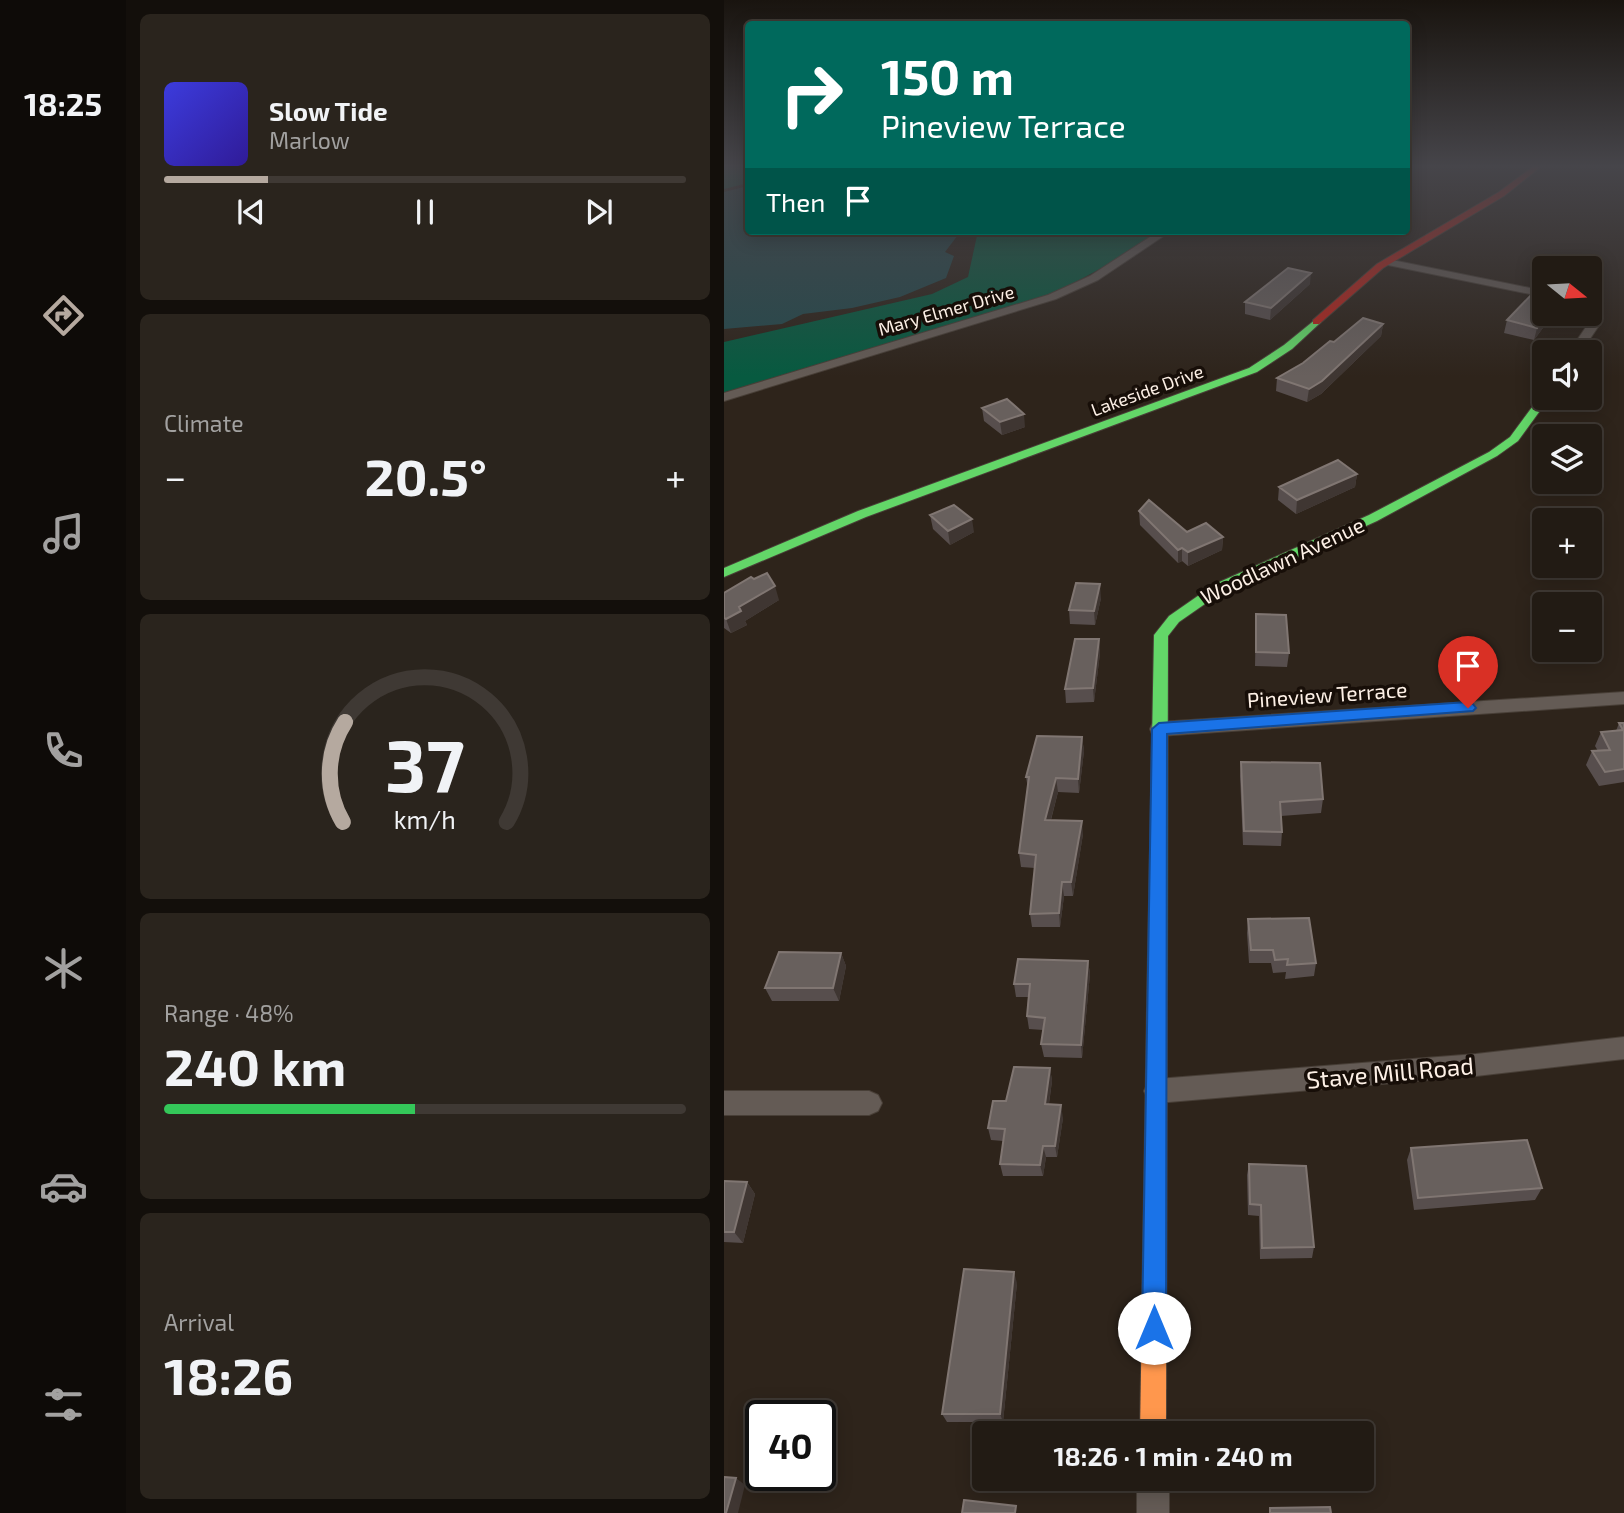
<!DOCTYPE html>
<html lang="en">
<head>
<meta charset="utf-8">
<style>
	:root { --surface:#221b14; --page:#2a241d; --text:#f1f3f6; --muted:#a2a1a0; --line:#3f3934; --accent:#b5a99f }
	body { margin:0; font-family:"Exo 2",sans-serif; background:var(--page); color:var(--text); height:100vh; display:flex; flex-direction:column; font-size:26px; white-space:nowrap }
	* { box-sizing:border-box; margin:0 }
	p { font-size:23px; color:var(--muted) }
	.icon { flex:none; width:38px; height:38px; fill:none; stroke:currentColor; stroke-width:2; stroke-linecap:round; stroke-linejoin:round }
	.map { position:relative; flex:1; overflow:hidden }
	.sheet { display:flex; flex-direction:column; gap:14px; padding:14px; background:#130f0b; width:598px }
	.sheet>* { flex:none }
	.hud { position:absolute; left:21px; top:21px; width:665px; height:214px; border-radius:7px; box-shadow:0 4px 18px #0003,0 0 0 2px var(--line); background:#00695c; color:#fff; overflow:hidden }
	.needle { width:46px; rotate:108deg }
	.buttons { position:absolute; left:808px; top:256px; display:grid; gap:14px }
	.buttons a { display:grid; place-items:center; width:70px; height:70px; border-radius:7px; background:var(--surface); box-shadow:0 4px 18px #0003,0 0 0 2px var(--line); font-size:35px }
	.speed { position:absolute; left:21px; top:1400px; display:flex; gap:14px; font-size:35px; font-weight:700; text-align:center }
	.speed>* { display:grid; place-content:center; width:91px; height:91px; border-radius:50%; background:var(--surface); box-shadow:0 4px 18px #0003,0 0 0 2px var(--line); line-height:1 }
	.speed .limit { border:4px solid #111; border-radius:10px; background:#fff; color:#111 }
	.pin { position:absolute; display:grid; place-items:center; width:60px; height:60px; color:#fff; margin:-72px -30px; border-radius:50% 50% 50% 0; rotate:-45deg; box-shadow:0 0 7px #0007 }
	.pin .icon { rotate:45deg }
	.me { position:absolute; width:77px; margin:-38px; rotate:0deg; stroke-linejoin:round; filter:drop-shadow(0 0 5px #0008) }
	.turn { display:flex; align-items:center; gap:24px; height:147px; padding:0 21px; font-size:32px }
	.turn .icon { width:91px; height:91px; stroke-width:2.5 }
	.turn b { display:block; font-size:49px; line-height:60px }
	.then { display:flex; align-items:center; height:66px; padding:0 21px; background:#0003; gap:14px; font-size:26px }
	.big { font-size:52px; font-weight:700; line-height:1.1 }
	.sheet .tile { flex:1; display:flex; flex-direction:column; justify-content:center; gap:10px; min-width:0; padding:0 24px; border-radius:10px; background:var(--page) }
	.sheet .dial { align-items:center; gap:0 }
	.dial svg { height:182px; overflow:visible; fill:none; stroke:var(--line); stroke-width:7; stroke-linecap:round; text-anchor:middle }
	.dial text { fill:var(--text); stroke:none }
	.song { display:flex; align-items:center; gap:21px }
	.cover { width:84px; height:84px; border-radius:10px; background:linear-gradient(135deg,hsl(240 70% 55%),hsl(250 70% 35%)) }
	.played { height:7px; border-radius:4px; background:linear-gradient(90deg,var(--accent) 20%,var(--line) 20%) }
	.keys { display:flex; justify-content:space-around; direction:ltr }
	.heat { display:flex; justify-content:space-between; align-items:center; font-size:38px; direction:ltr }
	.charge { height:10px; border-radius:5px; background:linear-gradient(90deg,#34c759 48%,var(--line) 0) }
	.trip { position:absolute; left:248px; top:1421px; width:402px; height:70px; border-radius:7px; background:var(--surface); box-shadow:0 4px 18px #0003,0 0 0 2px var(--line); font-weight:700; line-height:70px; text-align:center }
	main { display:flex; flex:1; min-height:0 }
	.tab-bar { display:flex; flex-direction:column; width:126px; justify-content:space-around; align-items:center; background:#0e0b08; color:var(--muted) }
	.tab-bar .icon { width:49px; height:49px }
	.tab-bar .active { color:var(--accent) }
	.tab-bar b { font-size:32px; color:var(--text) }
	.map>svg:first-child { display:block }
	.forest { fill:#075a40 }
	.water { fill:#25494c }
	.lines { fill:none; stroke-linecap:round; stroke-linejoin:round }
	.street-casing { stroke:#483f37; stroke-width:2 }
	.fast-casing { stroke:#483f37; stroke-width:2 }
	.slow-casing { stroke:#483f37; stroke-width:2 }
	.jam-casing { stroke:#483f37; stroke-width:2 }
	.street { fill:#645b55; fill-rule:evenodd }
	.fast { fill:#63d668; fill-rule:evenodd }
	.slow { fill:#ff974d; fill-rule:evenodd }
	.jam { fill:#b3261e; fill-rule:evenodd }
	.wall { fill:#574e4d }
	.shaded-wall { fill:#3f3632 }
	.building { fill:#68605d; stroke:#807672; stroke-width:2 }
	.route { fill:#1a73e8; stroke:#114b97; stroke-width:2 }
	.labels { text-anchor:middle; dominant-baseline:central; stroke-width:7; stroke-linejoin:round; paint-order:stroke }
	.far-street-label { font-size:18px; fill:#fdf0e6; stroke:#170e08 }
	.street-label { font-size:21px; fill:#fdf0e6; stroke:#170e08 }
	.near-street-label { font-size:24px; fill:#fdf0e6; stroke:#170e08 }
</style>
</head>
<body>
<main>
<nav class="tab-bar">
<b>18:25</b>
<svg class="icon active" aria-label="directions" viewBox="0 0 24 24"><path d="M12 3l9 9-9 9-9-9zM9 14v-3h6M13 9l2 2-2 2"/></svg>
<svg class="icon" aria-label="music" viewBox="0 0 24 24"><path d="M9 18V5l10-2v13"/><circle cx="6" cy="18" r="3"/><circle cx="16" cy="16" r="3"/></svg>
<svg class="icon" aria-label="phone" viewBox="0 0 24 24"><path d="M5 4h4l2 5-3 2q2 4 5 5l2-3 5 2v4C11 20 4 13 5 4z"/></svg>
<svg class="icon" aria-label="climate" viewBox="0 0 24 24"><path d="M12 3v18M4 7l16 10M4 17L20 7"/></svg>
<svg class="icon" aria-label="car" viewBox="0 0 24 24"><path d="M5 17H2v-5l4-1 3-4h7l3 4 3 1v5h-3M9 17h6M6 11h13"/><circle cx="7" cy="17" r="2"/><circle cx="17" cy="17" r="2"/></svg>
<svg class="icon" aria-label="filters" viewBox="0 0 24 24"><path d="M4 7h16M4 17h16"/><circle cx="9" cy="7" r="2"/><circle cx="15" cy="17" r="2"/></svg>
</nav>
<section class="sheet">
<div class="tile">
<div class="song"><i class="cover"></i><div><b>Slow Tide</b><p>Marlow</p></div></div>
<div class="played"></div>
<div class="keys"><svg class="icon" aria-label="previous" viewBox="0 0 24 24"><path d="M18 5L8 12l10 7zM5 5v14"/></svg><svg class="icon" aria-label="pause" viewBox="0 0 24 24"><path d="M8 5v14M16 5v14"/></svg><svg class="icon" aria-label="next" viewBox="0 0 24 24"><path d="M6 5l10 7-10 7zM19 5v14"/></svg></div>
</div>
<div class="tile"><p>Climate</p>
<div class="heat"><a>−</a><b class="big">20.5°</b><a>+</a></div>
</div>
<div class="tile dial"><svg viewBox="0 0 100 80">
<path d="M14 69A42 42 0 1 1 86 69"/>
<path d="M14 69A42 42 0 0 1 15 25" stroke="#b5a99f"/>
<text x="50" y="56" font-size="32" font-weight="700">37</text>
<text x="50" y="72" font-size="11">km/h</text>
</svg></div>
<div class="tile"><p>Range · 48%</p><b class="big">240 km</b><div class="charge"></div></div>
<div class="tile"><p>Arrival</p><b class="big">18:26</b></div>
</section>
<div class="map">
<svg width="900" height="1513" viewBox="0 0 900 1513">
	<rect width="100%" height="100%" fill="#2e241b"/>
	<path class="forest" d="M 0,165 L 24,165 L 24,183 L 0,189 Z
		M 254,231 L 446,231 L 322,298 L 0,395 L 0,342 L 208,294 L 244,277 Z"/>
	<path class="water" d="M 24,186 L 24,231 L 237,231 L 221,252 L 230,256 L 222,278 L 176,297 L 128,308 L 79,314 L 58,324 L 0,329 L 0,192 Z"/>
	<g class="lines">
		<g class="street-casing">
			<path id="street" d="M 435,231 L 447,231 L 374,280 L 332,299 L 0,401 L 0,393 L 324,295 L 366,276 Z
				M 663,259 L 821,291 L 821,297 L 659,264 L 658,262 Z
				M 866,304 L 878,311 L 878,321 L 857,352 L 845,352 L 866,321 Z
				M 900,692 L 900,704 L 435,736 L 428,734 L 426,729 L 428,724 L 435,722 Z
				M 900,1037 L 900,1059 L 752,1076 L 433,1103 L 424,1099 L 420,1091 L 424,1083 L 433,1079 L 752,1054 Z
				M 0,1091 L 145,1091 L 154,1095 L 158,1103 L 154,1111 L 145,1115 L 0,1115 Z
				M 413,1479 L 445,1479 L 445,1513 L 413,1513 Z"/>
		</g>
		<g class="fast-casing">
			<path id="fast" d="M 592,319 L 597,322 L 595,324 L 568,349 L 533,372 L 142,517 L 0,577 L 0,568 L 134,511 L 525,368 L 560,345 Z
				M 821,394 L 821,397 L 826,397 L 794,441 L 773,456 L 653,521 L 501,590 L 455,622 L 444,636 L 443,1006 L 440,1012 L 433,1015 L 426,1012 L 423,1006 L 430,635 L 445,616 L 491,584 L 645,515 L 765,452 L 786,437 L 817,395 Z"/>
		</g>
		<g class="slow-casing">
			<path id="slow" d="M 433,997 L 440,1000 L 443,1006 L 442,1433 L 416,1433 L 423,1006 L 426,1000 Z"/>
		</g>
		<g class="jam-casing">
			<path id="jam" d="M 811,165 L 819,165 L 780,196 L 659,268 L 595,324 L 589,324 L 589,320 L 653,264 L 775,192 Z"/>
		</g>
		<use href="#street" class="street"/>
		<use href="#fast" class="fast"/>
		<use href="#slow" class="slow"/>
		<use href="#jam" class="jam"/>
	</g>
	<path class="wall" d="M 586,284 L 546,320 L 521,314 L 521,302 Z
		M 821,313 L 830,313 L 810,340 L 780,333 L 783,320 Z
		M 659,324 L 657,336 L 597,394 L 583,402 L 552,391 L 553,378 L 579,363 L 610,342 Z
		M 258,408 L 301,427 L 278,435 L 260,421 Z
		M 633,474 L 631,487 L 572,514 L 554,500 L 555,487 Z
		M 415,511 L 463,532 L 499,537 L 498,550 L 464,566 L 458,561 L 454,563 L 416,525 Z
		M 206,515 L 250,532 L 226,545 L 209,529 Z
		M 0,593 L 55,600 L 21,621 L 23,625 L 7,633 L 0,628 Z
		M 377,598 L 371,625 L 346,624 L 345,610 Z
		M 532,614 L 565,653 L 563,667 L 531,666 Z
		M 375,639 L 376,653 L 370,702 L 342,703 L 341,689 Z
		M 895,723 L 900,723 L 900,782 L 875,786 L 862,765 L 868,751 L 874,751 L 871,746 L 877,732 L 892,731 Z
		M 358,737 L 360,751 L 355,793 L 334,792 L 327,820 L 359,834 L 349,896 L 340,896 L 336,927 L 308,927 L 306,914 L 311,868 L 297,867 L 295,853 L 304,789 L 302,777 Z
		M 517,762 L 599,799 L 597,813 L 557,816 L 558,832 L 557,846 L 519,845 L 516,776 Z
		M 524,919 L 592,963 L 590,976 L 561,979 L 562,972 L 549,973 L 547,963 L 525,963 L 523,933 Z
		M 117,953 L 122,966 L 115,1001 L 48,1001 L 41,988 Z
		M 364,961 L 366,974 L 358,1058 L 320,1057 L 317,1044 L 319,1030 L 305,1029 L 303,1016 L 304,997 L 292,997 L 290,984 Z
		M 326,1068 L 328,1081 L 325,1104 L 339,1118 L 333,1157 L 322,1157 L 319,1176 L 279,1176 L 276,1164 L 279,1141 L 267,1140 L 264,1128 L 282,1101 Z
		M 687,1148 L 818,1188 L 811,1200 L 690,1210 L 683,1160 Z
		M 525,1164 L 590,1247 L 588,1258 L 536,1259 L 535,1216 L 524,1215 L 523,1175 Z
		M 0,1181 L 23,1182 L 31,1194 L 19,1243 L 0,1242 Z
		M 293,1283 L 279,1422 L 223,1422 L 218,1414 Z"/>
	<path class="shaded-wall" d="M 587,273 L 586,284 L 546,320 L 547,308 Z
		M 824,313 L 830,313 L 810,340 L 813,328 Z
		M 659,324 L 657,336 L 597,394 L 583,402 L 585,389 Z
		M 300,414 L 301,427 L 278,435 L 276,422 Z
		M 633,474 L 631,487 L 572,514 L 573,500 Z
		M 248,519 L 250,532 L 226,545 L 224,531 Z
		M 499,537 L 498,550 L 464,566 L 464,552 Z
		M 458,548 L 458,561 L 454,563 L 454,550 Z
		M 376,584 L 377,598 L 371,625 L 370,611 Z
		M 51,586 L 55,600 L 21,621 L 23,625 L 7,633 L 2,619 L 15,607 Z
		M 375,639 L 376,653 L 370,702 L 369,688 Z
		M 358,737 L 360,751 L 355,793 L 354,779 Z
		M 332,778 L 334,792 L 323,834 L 321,820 Z
		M 358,821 L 359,834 L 349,896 L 347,882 Z
		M 338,882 L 340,896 L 336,927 L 335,913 Z
		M 117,953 L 122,966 L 115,1001 L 109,988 Z
		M 364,961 L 366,974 L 358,1058 L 357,1045 Z
		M 326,1068 L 328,1081 L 323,1116 L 321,1104 Z
		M 337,1105 L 339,1118 L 333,1157 L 331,1146 Z
		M 319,1146 L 322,1157 L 319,1176 L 316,1165 Z
		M 23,1182 L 31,1194 L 19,1243 L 10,1232 Z
		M 290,1272 L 293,1283 L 279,1422 L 276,1414 Z
		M 12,1478 L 21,1485 L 14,1513 L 2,1513 Z"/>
	<path class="building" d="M 564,268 L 587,273 L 547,308 L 521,302 Z
		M 808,294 L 821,297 L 821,313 L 824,313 L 813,328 L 783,320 Z
		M 639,318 L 659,324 L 598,381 L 585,389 L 553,378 L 579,363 L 606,341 L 610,342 Z
		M 283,399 L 300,414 L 276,422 L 258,408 Z
		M 614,460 L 633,474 L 573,500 L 555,487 Z
		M 425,500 L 463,532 L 482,523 L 499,537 L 464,552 L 458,548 L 454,550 L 415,511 Z
		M 230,505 L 248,519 L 224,531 L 206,515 Z
		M 43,573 L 51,586 L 15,607 L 17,611 L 2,619 L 0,618 L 0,593 L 27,577 L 30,579 Z
		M 352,583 L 376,584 L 370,611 L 345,610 Z
		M 532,614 L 562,615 L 565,653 L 532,652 Z
		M 351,639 L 375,639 L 369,688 L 341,689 Z
		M 895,723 L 900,723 L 900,769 L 881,772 L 868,751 L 886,750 L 877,732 L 899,730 Z
		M 313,736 L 358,737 L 354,779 L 332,778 L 321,820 L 358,821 L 347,882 L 338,882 L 335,913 L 306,914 L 312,855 L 295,853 L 305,777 L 302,777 Z
		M 517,762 L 596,763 L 599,799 L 556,802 L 558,832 L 520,831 Z
		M 585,918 L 592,963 L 563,965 L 564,959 L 551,960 L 549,950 L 527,950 L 524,919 Z
		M 55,952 L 117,953 L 109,988 L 41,988 Z
		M 294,959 L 364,961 L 357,1045 L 317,1044 L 321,1018 L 303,1016 L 306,984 L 290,984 Z
		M 290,1067 L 326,1068 L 321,1104 L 337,1105 L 331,1146 L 319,1146 L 316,1165 L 276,1164 L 281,1129 L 264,1128 L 269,1101 L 282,1101 Z
		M 803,1140 L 818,1188 L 694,1198 L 687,1148 Z
		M 525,1164 L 582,1166 L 590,1247 L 538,1248 L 537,1205 L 526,1204 Z
		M 0,1181 L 23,1182 L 10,1232 L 0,1232 Z
		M 240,1269 L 290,1272 L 276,1414 L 218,1414 Z
		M 0,1477 L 12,1478 L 2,1513 L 0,1513 Z
		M 240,1500 L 292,1506 L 291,1513 L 238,1513 Z
		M 606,1507 L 607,1513 L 546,1513 L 546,1508 Z"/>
	<linearGradient id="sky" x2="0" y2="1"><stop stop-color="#19140f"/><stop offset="0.44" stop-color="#46454a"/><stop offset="1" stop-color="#46454a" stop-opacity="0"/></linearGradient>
	<rect width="900" height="377" fill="url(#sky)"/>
	<path class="route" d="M 744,702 L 749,704 L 752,708 L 749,711 L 443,734 L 442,1328 L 439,1336 L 430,1340 L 422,1336 L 418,1328 L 428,729 L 435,723 Z"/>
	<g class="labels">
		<g class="far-street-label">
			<text transform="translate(222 310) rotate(-16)">Mary Elmer Drive</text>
			<text transform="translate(423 390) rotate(-20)">Lakeside Drive</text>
		</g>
		<g class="street-label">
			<text transform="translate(558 560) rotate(-25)">Woodlawn Avenue</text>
			<text transform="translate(603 694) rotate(-4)">Pineview Terrace</text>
		</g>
		<g class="near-street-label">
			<text transform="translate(666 1072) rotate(-5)">Stave Mill Road</text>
		</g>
	</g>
</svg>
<div class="buttons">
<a><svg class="needle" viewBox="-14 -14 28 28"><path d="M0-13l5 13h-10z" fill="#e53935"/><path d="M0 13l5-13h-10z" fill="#a2a1a0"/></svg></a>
<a><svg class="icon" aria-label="sound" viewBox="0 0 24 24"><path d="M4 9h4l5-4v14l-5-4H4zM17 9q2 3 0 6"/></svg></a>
<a><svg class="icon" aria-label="layers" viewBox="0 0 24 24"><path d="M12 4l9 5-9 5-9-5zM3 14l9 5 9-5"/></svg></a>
<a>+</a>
<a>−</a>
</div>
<div class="speed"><div class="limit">40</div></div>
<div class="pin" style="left:744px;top:708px;background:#d93025"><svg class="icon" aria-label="arrive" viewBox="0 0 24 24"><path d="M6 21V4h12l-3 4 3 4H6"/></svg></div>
<svg class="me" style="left:430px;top:1328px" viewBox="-20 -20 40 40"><circle r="19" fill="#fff"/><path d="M0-13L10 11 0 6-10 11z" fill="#1a73e8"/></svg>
<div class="trip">18:26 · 1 min · 240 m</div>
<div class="hud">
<div class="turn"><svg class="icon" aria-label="right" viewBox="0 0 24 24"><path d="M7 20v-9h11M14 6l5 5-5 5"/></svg><div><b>150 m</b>Pineview Terrace</div></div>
<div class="then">Then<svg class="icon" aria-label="arrive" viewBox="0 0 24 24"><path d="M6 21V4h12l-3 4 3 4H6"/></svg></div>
</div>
</div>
</main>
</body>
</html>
